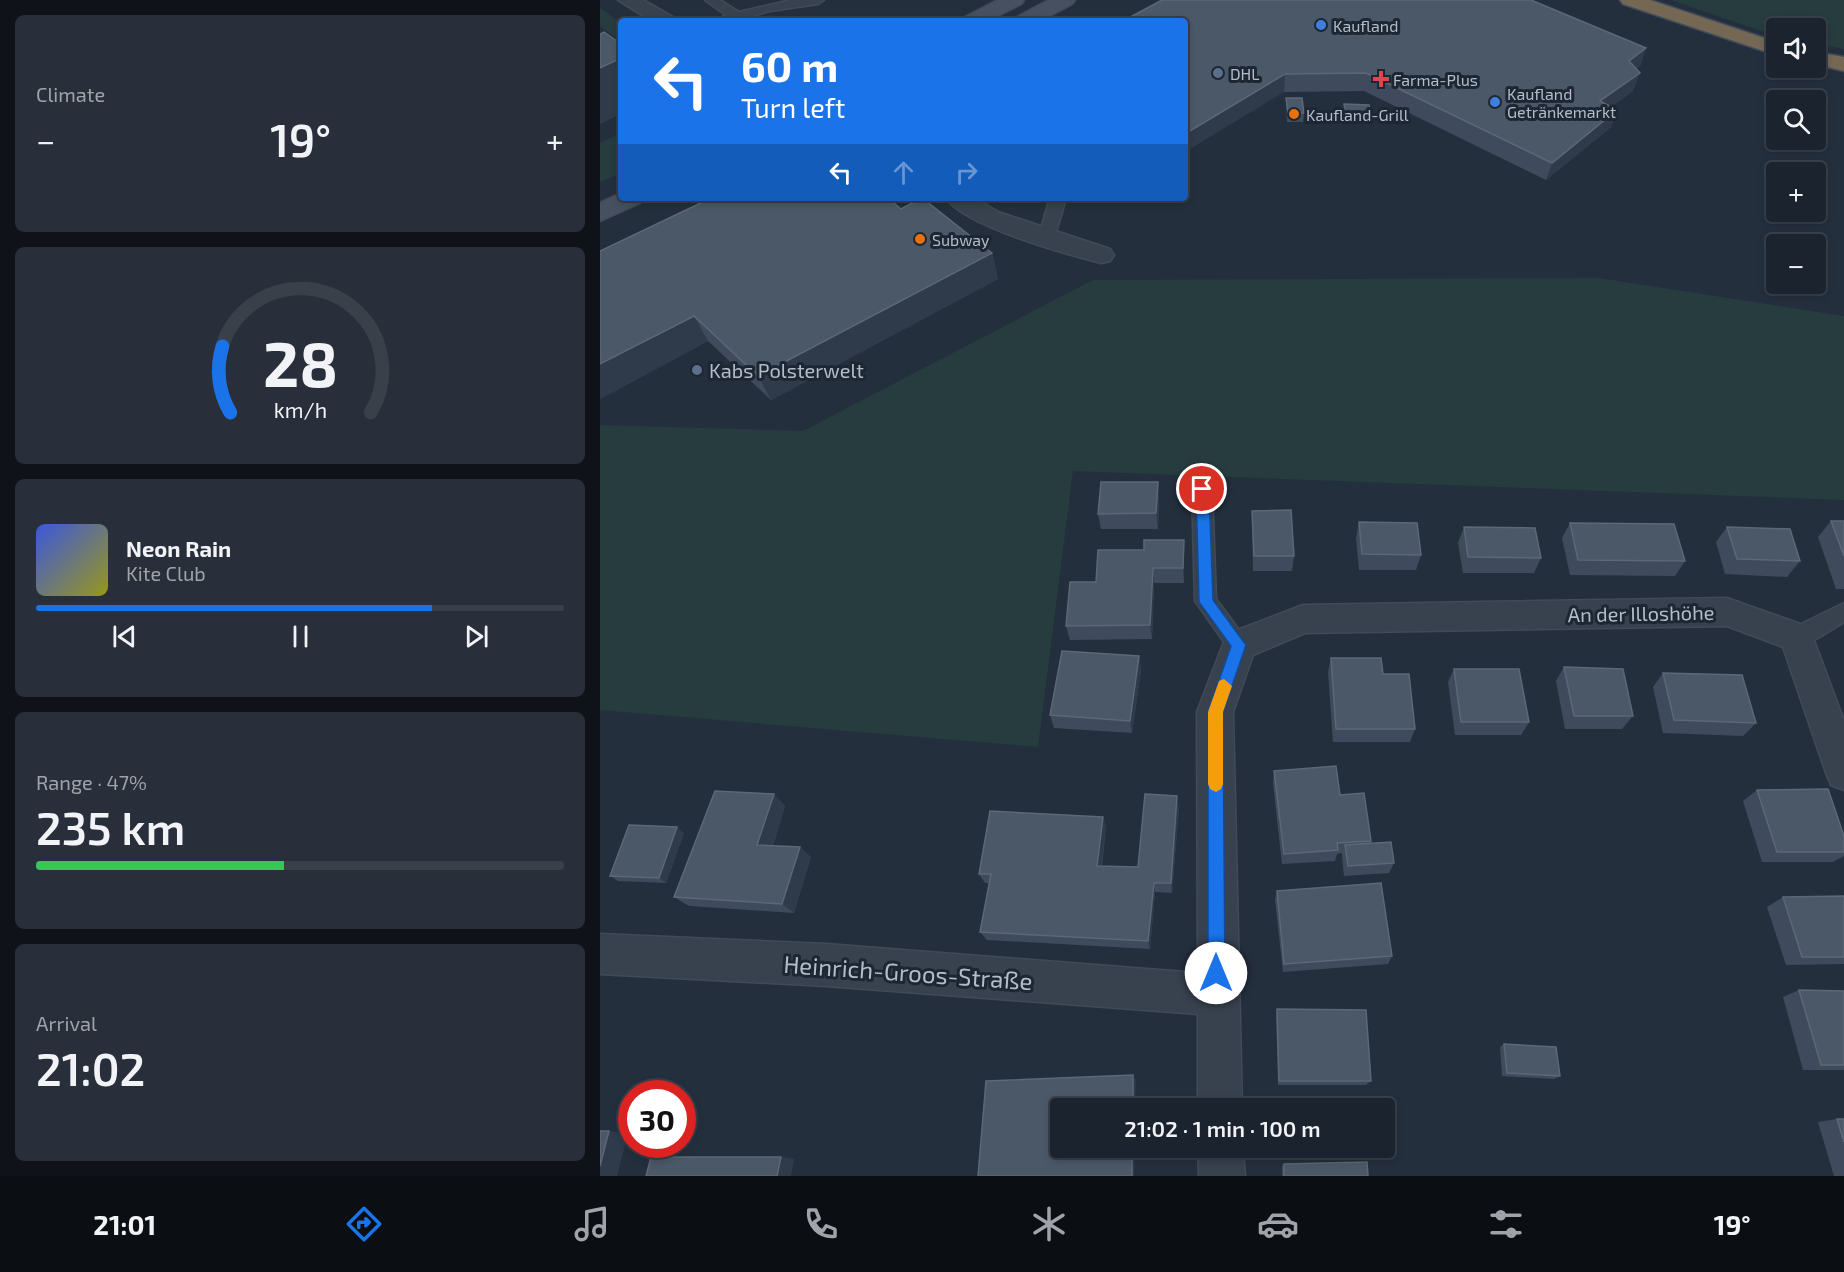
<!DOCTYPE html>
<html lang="en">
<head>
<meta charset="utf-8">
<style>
	:root { --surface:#1b232e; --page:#282f3a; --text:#f1f3f6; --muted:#a0a4aa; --line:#39404a; --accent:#1a73e8 }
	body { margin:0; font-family:"Exo 2",sans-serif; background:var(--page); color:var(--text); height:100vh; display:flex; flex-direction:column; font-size:22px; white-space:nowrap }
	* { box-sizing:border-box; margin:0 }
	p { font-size:20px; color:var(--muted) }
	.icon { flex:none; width:33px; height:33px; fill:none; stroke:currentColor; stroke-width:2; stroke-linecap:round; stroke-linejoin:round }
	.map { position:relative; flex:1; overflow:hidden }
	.side { display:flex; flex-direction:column; gap:15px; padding:15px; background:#0f1319; width:600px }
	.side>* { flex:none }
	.hud { position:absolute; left:18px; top:18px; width:570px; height:183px; border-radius:6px; box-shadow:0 3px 9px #0003,0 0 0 2px var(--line); background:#1a73e8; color:#fff; overflow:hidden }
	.fabs { position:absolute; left:1166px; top:18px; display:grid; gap:12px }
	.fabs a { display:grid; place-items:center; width:60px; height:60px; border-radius:6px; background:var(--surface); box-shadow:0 3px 9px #0003,0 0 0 2px var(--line); font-size:30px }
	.speed { position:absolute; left:18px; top:1080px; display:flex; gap:12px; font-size:30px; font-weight:700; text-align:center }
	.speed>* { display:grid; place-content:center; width:78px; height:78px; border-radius:50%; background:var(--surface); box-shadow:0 3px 9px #0003,0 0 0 2px var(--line); line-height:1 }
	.speed .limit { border:9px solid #d22; background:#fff; color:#111 }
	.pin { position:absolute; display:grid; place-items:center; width:51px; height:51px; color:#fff; margin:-26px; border:3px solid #fff; border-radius:50%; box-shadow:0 2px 6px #0007 }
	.me { position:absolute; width:66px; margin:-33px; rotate:0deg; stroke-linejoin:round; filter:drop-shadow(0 0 4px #0008) }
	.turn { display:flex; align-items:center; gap:21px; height:126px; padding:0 24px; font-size:27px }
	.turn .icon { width:78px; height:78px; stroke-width:2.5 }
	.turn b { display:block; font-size:42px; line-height:51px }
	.lanes { display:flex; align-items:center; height:57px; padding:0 24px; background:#0003; justify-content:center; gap:30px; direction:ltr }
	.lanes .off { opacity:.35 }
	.big { font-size:45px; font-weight:600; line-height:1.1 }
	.side .tile { flex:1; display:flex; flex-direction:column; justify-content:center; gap:9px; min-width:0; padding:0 21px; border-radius:9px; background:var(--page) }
	.side .dial { align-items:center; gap:0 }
	.dial svg { height:156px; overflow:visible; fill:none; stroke:var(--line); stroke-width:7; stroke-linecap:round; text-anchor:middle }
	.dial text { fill:var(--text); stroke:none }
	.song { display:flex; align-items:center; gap:18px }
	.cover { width:72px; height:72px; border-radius:9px; background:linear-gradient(135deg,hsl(230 70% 55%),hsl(60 70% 35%)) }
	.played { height:6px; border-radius:3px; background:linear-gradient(90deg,var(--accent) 75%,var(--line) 75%) }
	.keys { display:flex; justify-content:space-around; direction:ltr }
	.heat { display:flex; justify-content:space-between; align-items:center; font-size:33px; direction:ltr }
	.charge { height:9px; border-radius:4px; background:linear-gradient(90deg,#34c759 47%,var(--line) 0) }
	.trip { position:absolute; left:450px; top:1098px; width:345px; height:60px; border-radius:6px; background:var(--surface); box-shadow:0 3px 9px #0003,0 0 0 2px var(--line); font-weight:600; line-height:60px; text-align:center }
	.tabs { display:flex; height:96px; justify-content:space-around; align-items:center; background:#0b0e12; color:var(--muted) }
	.tabs .icon { width:42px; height:42px }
	.tabs .on { color:var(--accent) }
	.tabs b { font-size:27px; color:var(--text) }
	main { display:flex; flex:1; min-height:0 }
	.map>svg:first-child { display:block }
	.green { fill:#263c3f }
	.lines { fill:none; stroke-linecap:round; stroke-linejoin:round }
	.lane-casing { stroke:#414a57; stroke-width:3 }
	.street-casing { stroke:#414a57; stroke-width:3 }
	.secondary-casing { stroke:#414a57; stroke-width:3 }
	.highway-casing { stroke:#434c59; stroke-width:3 }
	.lane { fill:#38414e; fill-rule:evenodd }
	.street { fill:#38414e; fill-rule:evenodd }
	.secondary { fill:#465061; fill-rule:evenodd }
	.highway { fill:#746855; fill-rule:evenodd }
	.wall { fill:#3f4b5c }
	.shaded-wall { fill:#2f3b4b }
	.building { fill:#4b5868; stroke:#5c6777; stroke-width:1.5 }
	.route { fill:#1a73e8; stroke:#114b97; stroke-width:1.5 }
	.slow { fill:#f59e0b }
	.shop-dot { fill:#3f7fe0; stroke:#1d2633; stroke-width:2 }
	.service-dot { fill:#5c6f8a; stroke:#1d2633; stroke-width:2 }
	.health-dot { fill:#e0444e; stroke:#1d2633; stroke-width:2 }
	.food-dot { fill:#e8710a; stroke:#1d2633; stroke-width:2 }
	.labels { text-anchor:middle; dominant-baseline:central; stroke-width:6; stroke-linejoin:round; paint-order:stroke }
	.far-poi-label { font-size:16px; fill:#b4bcc9; stroke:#1d2633; text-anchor:start }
	.poi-label { font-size:20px; fill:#b4bcc9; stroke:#1d2633; text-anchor:start }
	.street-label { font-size:20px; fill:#b4bcc9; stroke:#1d2633 }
	.near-street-label { font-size:24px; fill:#b4bcc9; stroke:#1d2633 }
</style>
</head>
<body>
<main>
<section class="side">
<div class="tile"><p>Climate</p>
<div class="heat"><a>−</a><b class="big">19°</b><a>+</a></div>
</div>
<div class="tile dial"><svg viewBox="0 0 100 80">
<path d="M14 69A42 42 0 1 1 86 69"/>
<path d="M14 69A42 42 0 0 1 10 35" stroke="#1a73e8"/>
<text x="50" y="56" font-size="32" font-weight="700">28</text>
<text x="50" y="72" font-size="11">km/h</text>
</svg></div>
<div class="tile">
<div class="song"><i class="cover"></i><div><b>Neon Rain</b><p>Kite Club</p></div></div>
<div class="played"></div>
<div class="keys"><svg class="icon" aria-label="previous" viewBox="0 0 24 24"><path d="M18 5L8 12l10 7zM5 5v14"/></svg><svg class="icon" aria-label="pause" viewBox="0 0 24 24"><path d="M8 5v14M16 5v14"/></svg><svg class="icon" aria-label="next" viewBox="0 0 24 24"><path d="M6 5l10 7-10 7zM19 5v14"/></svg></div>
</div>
<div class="tile"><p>Range · 47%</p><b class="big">235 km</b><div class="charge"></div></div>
<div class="tile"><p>Arrival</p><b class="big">21:02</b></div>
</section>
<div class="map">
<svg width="1244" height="1176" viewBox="0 0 1244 1176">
	<rect width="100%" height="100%" fill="#242f3e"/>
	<path class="green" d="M 1071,0 L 1244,0 L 1244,49 L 1215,43 L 1215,28 L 1176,28 L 1176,36 Z
		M 0,8 L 21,23 L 21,42 L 0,26 Z
		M 21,133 L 21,173 L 0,182 L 0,143 Z
		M 999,278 L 1244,316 L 1244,500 L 473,471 L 438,747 L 0,710 L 0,425 L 203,431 L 493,280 Z"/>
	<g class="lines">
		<g class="lane-casing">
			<path id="lane" d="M 105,0 L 120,0 L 139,12 L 191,0 L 224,0 L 218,4 L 170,11 L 135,21 L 114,21 L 126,15 Z
				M 450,198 L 466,198 L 454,239 L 446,244 L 438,239 Z
				M 602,481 L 609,484 L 612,489 L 616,599 L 650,645 L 647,652 L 639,654 L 631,652 L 595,601 L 592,489 L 595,484 Z
				M 1244,603 L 1244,622 C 1229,630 1206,650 1189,644 L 1186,637 L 1189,630 Z"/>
		</g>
		<g class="street-casing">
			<path id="street" d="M 18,0 L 43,0 L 73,17 L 76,21 L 51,21 Z
				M 346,198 L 375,198 L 398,212 L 510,249 L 514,255 L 510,261 L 501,263 C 466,254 364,226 346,198 Z
				M 1127,598 L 1209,627 L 1244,721 L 1244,790 L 1231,785 L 1226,773 L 1183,647 L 1127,626 L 705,633 L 653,655 L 633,712 L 642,1108 L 598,1108 L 598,1014 L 226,986 L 0,974 L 0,934 L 226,944 L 598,973 L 597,712 L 627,634 L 703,605 Z
				M 598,1148 L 643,1148 L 645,1176 L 599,1176 Z"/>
		</g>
		<g class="secondary-casing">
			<path id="secondary" d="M 398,0 L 424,0 L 421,4 L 388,21 L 362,21 L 365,17 Z
				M 449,0 L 475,0 L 472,4 L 440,21 L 414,21 L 417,17 Z
				M 21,193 L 21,198 L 43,198 L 40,203 L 0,221 L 0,203 Z"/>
		</g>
		<g class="highway-casing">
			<path id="highway" d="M 1020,0 L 1050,0 L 1176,42 L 1176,55 L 1023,4 Z
				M 1215,52 L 1244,57 L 1244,71 L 1215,64 Z"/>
		</g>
		<use href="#lane" class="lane"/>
		<use href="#street" class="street"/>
		<use href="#secondary" class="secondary"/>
		<use href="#highway" class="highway"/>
	</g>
	<path class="wall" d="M 585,21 L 1046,48 L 1040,66 L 1036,69 L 1033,91 L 1011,107 L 1017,110 L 1011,127 L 946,180 L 764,91 L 684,92 Z
		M 686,98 L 704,113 L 703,122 L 687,122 Z
		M 744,104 L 770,112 L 769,121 L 744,121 L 743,113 Z
		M 301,209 L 392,253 L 398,279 L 171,400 L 108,341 L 0,399 L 0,251 Z
		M 559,498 L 558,529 L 501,529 L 498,514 Z
		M 652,511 L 694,556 L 692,571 L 653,571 L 652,526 Z
		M 1231,521 L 1244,521 L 1244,589 L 1236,589 L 1218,537 Z
		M 759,522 L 821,555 L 816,570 L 759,570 L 756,538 Z
		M 970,523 L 1085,561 L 1075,576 L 970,575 L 962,538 Z
		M 864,527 L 941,558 L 934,573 L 863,573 L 858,543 Z
		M 1127,527 L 1200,561 L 1187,577 L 1125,574 L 1116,542 Z
		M 584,555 L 584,583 L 554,583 L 552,639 L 470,640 L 466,626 L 496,582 Z
		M 539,656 L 541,670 L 532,733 L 454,728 L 450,715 Z
		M 731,658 L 783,674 L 815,729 L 810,742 L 733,742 L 728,672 Z
		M 964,667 L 1033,716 L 1022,729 L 965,729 L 956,681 Z
		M 854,669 L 929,722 L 921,735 L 855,735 L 848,682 Z
		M 1063,673 L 1156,723 L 1143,736 L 1063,733 L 1053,687 Z
		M 674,771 L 740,795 L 771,841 L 771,844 L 794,863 L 789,873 L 744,876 L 742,856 L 742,853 L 737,854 L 735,861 L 682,864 L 673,783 Z
		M 1157,790 L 1244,836 L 1244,856 L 1233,862 L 1162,862 L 1143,801 Z
		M 174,794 L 185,806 L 173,846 L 211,857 L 194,913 L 89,906 L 74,897 Z
		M 579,807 L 572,893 L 555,892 L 550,949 L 387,940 L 380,932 L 389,883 L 385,883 L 379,874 L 503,817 L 506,827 L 502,866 L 538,867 Z
		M 84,833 L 66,883 L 18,881 L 10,876 Z
		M 677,891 L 792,956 L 788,964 L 683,972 L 675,900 Z
		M 1244,896 L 1244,964 L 1186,965 L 1167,907 L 1183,897 Z
		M 1199,990 L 1244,991 L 1244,1070 L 1203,1070 L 1183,997 Z
		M 677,1009 L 771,1081 L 766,1085 L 678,1085 L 676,1016 Z
		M 904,1044 L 960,1076 L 954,1079 L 902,1076 L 900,1047 Z
		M 1237,1119 L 1244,1119 L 1244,1176 L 1234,1176 L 1218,1122 Z
		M 684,1164 L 768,1176 L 682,1176 L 682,1166 Z"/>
	<path class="shaded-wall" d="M 1046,48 L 1040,66 L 1023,78 L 1029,61 Z
		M 21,58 L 21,114 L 0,124 L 0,68 Z
		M 1040,73 L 1033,91 L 994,119 L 1000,101 Z
		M 685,74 L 684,92 L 585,152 L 585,134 Z
		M 1017,110 L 1011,127 L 946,180 L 952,163 Z
		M 392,253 L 398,279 L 171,400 L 158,376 Z
		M 94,316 L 108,341 L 0,399 L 0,364 Z
		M 558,482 L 559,498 L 558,529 L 556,513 Z
		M 584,540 L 584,583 L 583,568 Z
		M 553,568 L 554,583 L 552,639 L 550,625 Z
		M 539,656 L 541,670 L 532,733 L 530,721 Z
		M 174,794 L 185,806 L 170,855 L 157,845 Z
		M 577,796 L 579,807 L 572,893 L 571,883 Z
		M 503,817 L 506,827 L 500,876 L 497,866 Z
		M 77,827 L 84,833 L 66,883 L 59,878 Z
		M 200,847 L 211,857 L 194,913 L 182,904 Z
		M 554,883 L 555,892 L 550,949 L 548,941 Z
		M 533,1075 L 536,1080 L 535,1108 L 533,1108 Z
		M 9,1131 L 28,1134 L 17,1176 L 0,1176 L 0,1166 Z
		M 532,1148 L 535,1148 L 534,1176 L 532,1176 Z
		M 181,1157 L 194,1159 L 191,1176 L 177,1176 Z"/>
	<path class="building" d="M 562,0 L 931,0 L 1046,48 L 1029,61 L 1040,73 L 1000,101 L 1017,110 L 952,163 L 766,73 L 685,74 L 585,134 L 585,21 L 523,21 Z
		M 4,32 L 21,44 L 21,58 L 0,68 L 0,34 Z
		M 686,98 L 702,98 L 704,113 L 688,113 Z
		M 744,104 L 769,105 L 770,112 L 745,112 Z
		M 111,198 L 288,198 L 301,209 L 322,198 L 392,253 L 158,376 L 94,316 L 0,364 L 0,251 Z
		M 501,482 L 558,482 L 556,513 L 498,514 Z
		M 691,510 L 694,556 L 654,556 L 652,511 Z
		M 1231,521 L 1244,521 L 1244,556 Z
		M 759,522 L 817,523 L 821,555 L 762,554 Z
		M 970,523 L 1074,524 L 1085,561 L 978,560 Z
		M 864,527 L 935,528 L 941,558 L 868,557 Z
		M 1127,527 L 1190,529 L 1200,561 L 1137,559 Z
		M 544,540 L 584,540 L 583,568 L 553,568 L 550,625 L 466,626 L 470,582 L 496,582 L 498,550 L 544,550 Z
		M 462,651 L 539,656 L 530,721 L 450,715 Z
		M 731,658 L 781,658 L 783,674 L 809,674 L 815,729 L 736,729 Z
		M 964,667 L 1023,669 L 1033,716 L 974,716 Z
		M 854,669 L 919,669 L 929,722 L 861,722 Z
		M 1063,673 L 1142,675 L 1156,723 L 1074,720 Z
		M 736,766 L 740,795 L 764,793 L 771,841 L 737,843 L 738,850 L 684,854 L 674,771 Z
		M 1228,789 L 1244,836 L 1244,852 L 1177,852 L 1157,790 Z
		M 115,791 L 174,794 L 157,845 L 200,847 L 182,904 L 74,897 Z
		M 545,794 L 577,796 L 571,883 L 554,883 L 548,941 L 380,932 L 391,874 L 379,874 L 390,811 L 503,817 L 497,866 L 538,867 Z
		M 29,825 L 77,827 L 59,878 L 10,876 Z
		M 791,842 L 794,863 L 748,866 L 745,845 Z
		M 781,883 L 792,956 L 684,964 L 677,891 Z
		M 1244,896 L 1244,957 L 1202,957 L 1183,897 Z
		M 1199,990 L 1244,991 L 1244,1065 L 1221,1065 Z
		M 677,1009 L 766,1010 L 771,1081 L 679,1081 Z
		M 904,1044 L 956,1047 L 960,1076 L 907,1073 Z
		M 533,1075 L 533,1108 L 460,1108 L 460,1148 L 532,1148 L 532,1176 L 378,1176 L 386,1081 Z
		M 1237,1119 L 1244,1119 L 1244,1142 Z
		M 0,1131 L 9,1131 L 0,1166 Z
		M 51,1157 L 181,1157 L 177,1176 L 46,1176 Z
		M 767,1162 L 768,1176 L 684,1176 L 684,1164 Z"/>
	<path class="route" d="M 602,484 L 609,489 L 613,600 L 646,645 L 623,712 L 625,973 L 623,979 L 616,982 L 610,979 L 608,973 L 608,712 L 631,646 L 599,602 L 596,489 Z"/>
	<path class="slow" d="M 624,679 L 632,686 L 623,712 L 623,784 L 621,789 L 616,792 L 610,789 L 608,784 L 608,712 L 619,681 Z"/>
	<g class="shop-dot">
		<circle cx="721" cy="25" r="6"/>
		<circle cx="895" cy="102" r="6"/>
	</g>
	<g class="service-dot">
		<circle cx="618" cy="73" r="6"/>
		<circle cx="97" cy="370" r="6"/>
	</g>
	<path class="health-dot" d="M778 70h6v6h6v6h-6v6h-6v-6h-6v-6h6z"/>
	<g class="food-dot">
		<circle cx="694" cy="114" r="6"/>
		<circle cx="320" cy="239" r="6"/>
	</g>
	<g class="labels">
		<g class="far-poi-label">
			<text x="733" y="25">Kaufland</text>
			<text x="630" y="73">DHL</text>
			<text x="793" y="79">Farma-Plus</text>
			<text x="907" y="93">Kaufland<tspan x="907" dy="18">Getränkemarkt</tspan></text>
			<text x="706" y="114">Kaufland-Grill</text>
			<text x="332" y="239">Subway</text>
		</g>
		<g class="poi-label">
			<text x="109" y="370">Kabs Polsterwelt</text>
		</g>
		<g class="street-label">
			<text transform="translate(1041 613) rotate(-1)">An der Illoshöhe</text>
		</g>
		<g class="near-street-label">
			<text transform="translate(308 972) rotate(4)">Heinrich-Groos-Straße</text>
		</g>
	</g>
</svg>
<div class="fabs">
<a><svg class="icon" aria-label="sound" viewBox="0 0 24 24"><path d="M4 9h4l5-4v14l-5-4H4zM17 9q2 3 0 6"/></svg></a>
<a><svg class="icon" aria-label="search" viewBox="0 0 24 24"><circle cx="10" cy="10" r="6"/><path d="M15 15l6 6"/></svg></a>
<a>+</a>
<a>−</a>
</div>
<div class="speed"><div class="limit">30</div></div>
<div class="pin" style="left:602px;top:489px;background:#d93025"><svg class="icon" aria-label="arrive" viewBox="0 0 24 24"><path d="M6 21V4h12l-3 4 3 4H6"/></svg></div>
<svg class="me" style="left:616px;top:973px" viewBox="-20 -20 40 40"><circle r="19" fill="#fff"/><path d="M0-13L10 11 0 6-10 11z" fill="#1a73e8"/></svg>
<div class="trip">21:02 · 1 min · 100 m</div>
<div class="hud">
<div class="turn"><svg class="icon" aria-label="left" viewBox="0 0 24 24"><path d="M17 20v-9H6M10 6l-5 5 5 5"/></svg><div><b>60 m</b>Turn left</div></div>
<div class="lanes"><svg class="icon" aria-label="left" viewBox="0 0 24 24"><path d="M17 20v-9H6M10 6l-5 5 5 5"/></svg><svg class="icon off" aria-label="ahead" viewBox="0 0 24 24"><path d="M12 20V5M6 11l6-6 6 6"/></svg><svg class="icon off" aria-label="right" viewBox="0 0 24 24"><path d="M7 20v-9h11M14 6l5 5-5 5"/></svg></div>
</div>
</div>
</main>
<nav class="tabs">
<b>21:01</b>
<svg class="icon on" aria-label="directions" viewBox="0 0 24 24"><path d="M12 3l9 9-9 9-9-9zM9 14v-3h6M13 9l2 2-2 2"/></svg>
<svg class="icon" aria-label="music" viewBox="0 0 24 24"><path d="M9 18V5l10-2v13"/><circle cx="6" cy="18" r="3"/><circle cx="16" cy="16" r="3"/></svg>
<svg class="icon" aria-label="phone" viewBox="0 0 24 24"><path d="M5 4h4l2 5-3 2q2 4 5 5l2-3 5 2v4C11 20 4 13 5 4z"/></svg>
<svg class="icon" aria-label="climate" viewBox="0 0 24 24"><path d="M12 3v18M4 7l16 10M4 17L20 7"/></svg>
<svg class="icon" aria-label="car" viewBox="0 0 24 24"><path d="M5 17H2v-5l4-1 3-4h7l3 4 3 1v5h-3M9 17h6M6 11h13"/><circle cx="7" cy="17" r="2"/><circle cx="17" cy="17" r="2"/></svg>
<svg class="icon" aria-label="filters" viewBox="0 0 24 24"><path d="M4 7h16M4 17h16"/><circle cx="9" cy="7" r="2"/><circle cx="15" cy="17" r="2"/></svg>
<b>19°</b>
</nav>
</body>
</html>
